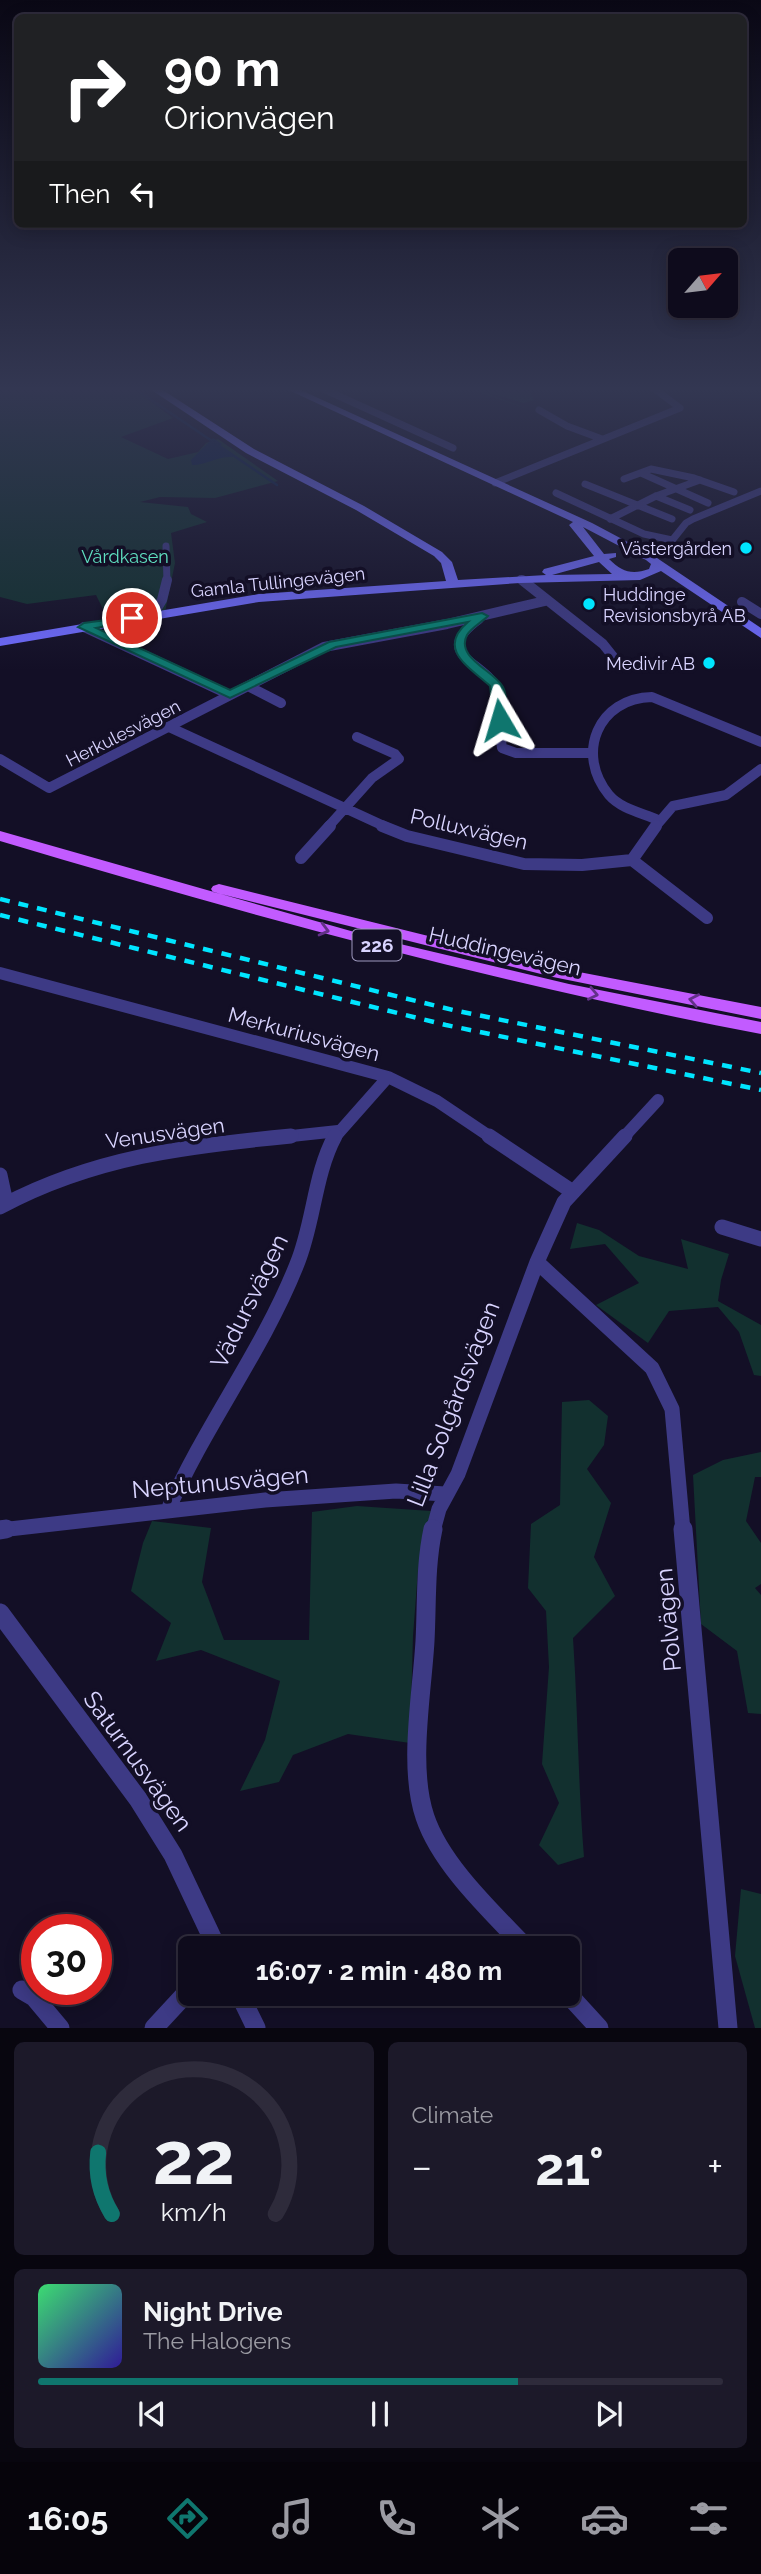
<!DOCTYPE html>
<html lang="en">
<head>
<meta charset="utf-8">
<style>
	:root { --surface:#0e0b1c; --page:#1c1929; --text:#f1f3f6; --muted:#9b9ba3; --line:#2e2b3b; --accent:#0f766e }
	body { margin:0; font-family:Raleway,sans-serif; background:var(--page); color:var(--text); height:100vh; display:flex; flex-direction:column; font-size:26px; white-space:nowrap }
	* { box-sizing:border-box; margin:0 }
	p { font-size:23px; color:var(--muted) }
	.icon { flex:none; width:38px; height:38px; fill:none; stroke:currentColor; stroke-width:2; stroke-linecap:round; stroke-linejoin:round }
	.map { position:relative; height:2028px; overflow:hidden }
	.details { display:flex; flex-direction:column; gap:14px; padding:14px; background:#08060f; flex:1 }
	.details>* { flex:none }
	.guide { position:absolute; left:14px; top:14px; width:733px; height:214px; border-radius:10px; box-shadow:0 4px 18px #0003,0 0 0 2px var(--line); background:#202124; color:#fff; overflow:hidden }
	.needle { width:46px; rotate:62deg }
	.fabs { position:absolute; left:668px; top:248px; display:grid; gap:14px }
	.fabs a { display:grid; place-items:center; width:70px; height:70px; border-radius:10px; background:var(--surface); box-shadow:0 4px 18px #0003,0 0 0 2px var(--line); font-size:35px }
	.speed { position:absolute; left:21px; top:1914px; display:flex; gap:14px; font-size:35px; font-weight:700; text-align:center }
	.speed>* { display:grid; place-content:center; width:91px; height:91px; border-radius:50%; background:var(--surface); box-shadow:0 4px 18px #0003,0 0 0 2px var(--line); line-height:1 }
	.speed .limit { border:10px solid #d22; background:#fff; color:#111 }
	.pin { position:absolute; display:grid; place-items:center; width:60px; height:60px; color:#fff; margin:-30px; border:4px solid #fff; border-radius:50%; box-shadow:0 2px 7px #0007 }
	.me { position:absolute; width:77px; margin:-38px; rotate:353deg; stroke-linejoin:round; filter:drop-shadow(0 0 5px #0008) }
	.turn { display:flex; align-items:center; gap:24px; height:147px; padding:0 35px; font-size:32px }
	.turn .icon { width:91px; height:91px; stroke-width:2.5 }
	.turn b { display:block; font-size:49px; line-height:60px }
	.then { display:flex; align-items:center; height:66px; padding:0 35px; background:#0003; gap:14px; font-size:26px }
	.big { font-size:52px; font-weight:700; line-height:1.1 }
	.details .tile { flex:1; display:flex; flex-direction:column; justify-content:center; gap:10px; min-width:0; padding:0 24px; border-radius:10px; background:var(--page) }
	.details .dial { align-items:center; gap:0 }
	.dial svg { height:182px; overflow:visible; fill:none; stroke:var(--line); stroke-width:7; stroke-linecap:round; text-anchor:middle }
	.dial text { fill:var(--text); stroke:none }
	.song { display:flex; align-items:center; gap:21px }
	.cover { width:84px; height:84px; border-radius:10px; background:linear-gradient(135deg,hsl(140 70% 55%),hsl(250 70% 35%)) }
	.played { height:7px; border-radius:4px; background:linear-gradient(90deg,var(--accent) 70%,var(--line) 70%) }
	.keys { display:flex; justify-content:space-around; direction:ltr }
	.heat { display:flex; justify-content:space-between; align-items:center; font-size:38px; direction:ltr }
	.details .tiles { flex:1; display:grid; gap:14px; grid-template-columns:1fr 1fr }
	.tile:last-child { grid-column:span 2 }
	.trip { position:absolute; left:178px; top:1936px; width:402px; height:70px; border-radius:10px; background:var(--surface); box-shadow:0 4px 18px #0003,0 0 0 2px var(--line); font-weight:700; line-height:70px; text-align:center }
	.tab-bar { display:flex; height:112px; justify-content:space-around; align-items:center; background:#06040b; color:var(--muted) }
	.tab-bar .icon { width:49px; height:49px }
	.tab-bar .on { color:var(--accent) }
	.tab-bar b { font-size:32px; color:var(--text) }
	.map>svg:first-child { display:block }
	.green { fill:#12302f }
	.water { fill:#0a1f44 }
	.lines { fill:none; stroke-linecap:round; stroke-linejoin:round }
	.stream { stroke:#0a1f44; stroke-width:2.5 }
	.street-far4 { stroke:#3d3a85; stroke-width:7 }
	.street-far3 { stroke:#3d3a85; stroke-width:10 }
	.street-far2 { stroke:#3d3a85; stroke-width:12 }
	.street-far1 { stroke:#3d3a85; stroke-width:15 }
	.street { stroke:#3d3a85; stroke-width:19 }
	.secondary { fill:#6f6bff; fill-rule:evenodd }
	.primary { fill:#c25bff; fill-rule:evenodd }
	.rail { stroke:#00e5ff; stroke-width:4.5; stroke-dasharray:10 9; stroke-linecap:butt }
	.oneway { stroke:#623188 }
	.route { fill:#0f766e; stroke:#0a4d48; stroke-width:2 }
	.poi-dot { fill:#00e5ff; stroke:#130f26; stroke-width:2.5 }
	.labels { text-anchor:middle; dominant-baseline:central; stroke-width:7; stroke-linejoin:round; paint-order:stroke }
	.far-poi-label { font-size:18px; fill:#d9d4ff; stroke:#130f26; text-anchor:end }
	.far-park-label { font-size:18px; fill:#5fe0c0; stroke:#130f26 }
	.far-street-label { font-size:18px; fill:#d9d4ff; stroke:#130f26 }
	.shield { fill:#130f26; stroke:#9e99be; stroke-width:2 }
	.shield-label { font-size:19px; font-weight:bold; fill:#d9d4ff }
	.street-label { font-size:21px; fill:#d9d4ff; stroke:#130f26 }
	.near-street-label { font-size:24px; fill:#d9d4ff; stroke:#130f26 }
</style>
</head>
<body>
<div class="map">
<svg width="761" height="2028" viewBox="0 0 761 2028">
	<rect width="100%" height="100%" fill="#130f26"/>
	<path class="green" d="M 0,387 L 131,387 L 173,418 L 121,437 L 168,459 L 198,452 L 206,443 L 218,439 L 278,481 L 215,498 L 160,497 L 140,502 L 188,507 L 191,514 L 207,522 L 171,533 L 175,563 L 165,612 L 109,621 L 96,595 L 27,604 L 0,597 Z
		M 465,387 L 527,387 L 534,400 L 524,403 L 479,390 L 530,410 Z
		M 577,1223 L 599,1230 L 639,1256 L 688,1269 L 681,1239 L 729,1254 L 721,1280 L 718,1301 L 761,1325 L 761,1376 L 754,1375 L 739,1332 L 718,1307 L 669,1311 L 648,1343 L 596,1305 L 639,1283 L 605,1244 L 570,1249 Z
		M 589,1400 L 608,1416 L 604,1445 L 587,1469 L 611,1503 L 594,1557 L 615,1596 L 573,1638 C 578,1711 578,1784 584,1857 L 558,1865 L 539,1845 L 559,1803 L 542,1764 L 549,1667 L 546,1611 L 528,1588 L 531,1524 L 560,1505 L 562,1402 Z
		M 761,1452 L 761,1477 L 755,1477 L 746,1521 L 761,1543 L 761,1584 L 755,1588 L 761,1595 L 761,1714 L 748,1713 L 737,1651 L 701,1624 L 693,1475 L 723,1460 Z
		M 357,1506 L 431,1511 L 418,1570 L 413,1636 L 410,1743 L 348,1734 L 293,1755 L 279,1782 L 240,1791 L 265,1740 L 280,1681 L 201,1650 L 156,1661 L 171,1623 L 131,1591 L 143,1543 L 152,1521 L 211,1528 L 202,1582 L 224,1640 L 309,1640 L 312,1512 Z
		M 741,1889 L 761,1894 L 761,2028 L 755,2028 L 735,1956 Z"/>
	<path class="water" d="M 213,438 L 222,444 L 219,447 L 233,457 C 217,456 207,465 192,465 L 191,460 Z"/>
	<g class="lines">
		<path class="stream" d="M 132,387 L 277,485"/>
		<path class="street-far4" d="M 319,387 L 453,448
			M 652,387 L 680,408
			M 539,410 L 567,426 L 602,439
			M 641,473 L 708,503
			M 624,479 L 651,469 L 694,478 L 734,492
			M 495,483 L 680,408
			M 585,484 L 672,519
			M 556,493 L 644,534 L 672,540
			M 656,496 L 690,510
			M 610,519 L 656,496 L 700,480
			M 166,546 L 167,582
			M 643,555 L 666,548 L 686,523 L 693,519 L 761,491
			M 520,579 L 524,582"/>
		<path class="street-far3" d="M 522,580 L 603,644 L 615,659
			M 742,602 L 761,614
			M 153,615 L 162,600 L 167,580
			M 479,619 C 428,656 489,662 499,693 C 504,710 499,730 502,748 L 516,753 L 592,753
			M 84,627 L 230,695
			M 248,686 L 281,703
			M 169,727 L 386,827
			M 0,759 L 49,788 L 324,647 L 447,624 L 545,601
			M 658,820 C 642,813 621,809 609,795 C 575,754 598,698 652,697 L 761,742
			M 328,827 L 372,778 L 399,759 L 395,754 L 357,737
			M 655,827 L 673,806 L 726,795 L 761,769"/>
		<path class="street-far2" d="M 382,826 L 407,836 L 524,864 L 582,865 L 632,860
			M 656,826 L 632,860 L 707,918
			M 301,858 L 330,826
			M 0,973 L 388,1077 L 437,1101 L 492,1138
			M 273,1138 L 338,1131
			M 334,1138 L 388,1077
			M 623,1138 L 658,1100"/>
		<path class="street-far1" d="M 489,1136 L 573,1192
			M 0,1175 L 6,1203
			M 0,1207 C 93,1157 187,1146 291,1136
			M 722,1227 L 761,1239
			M 537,1262 L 652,1368 L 672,1409 L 683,1531
			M 168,1510 C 205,1425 263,1350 297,1264 C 314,1223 314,1175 335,1136
			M 0,1530 L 265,1500 L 396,1491 L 445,1494
			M 433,1531 L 439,1509 L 458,1474 L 537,1262 L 564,1202 L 625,1136"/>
		<path class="street" d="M 433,1529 C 425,1566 427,1604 425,1641 C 422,1694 408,1767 425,1817 C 441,1865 492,1912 526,1948
			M 683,1529 L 728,2028
			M 0,1530 L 6,1529
			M 0,1613 L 138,1799 L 173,1855 L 217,1948
			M 22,1990 L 34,1997 L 60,2028
			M 239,1993 L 256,2028
			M 567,1993 L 599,2028
			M 154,2028 L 191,1988"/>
		<path class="secondary" d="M 147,387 L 158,387 L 254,449 L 364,506 L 442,552 L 452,562 L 458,580 L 546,575 L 542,572 L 544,569 L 594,556 L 569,525 L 573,522 L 282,387 L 294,387 L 592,523 L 654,556 L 761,628 L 761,638 L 661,571 L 640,580 L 520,583 L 259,602 L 0,646 L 0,638 L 259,594 L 446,581 L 441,563 L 434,556 L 356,510 L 246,453 ZM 583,527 L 646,560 L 651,564 L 649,569 C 632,575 622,572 609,559 L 616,557 L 616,553 L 604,554 ZM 599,562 L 612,574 L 551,575 L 552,575 Z"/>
		<path class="primary" d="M 0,831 L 379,939 L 569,984 L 761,1022 L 761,1034 C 503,985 251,916 0,841 Z
			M 219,884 L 553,967 L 761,1007 L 761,1019 L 553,977 L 213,892 L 211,889 L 213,886 Z"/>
		<path class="rail" d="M 0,899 L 453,1010 L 761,1073
			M 0,915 L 446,1025 L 761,1090"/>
	</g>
	<defs><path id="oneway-chevron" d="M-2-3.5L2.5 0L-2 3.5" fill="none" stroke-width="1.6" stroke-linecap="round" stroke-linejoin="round" transform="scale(1.75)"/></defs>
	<g class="oneway">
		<use href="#oneway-chevron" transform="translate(324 930) rotate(15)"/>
		<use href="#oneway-chevron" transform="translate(593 994) rotate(12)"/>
		<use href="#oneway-chevron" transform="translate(694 1000) rotate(-169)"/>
	</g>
	<linearGradient id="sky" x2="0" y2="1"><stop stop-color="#0a0815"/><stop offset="0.58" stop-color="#333752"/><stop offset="1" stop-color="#333752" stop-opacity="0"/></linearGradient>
	<rect width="761" height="671" fill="url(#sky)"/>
	<path class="route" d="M 482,613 L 488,616 C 482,622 471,628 467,635 C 455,658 495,671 503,687 C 508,696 506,709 507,720 L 500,723 L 494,720 L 490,686 C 469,667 436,649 468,622 L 336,647 L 230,698 L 78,627 L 84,623 L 136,616 L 136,621 L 96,628 L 230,690 L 329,642 Z"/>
	<g class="poi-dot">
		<circle cx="746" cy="548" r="7"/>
		<circle cx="589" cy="604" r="7"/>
		<circle cx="709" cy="663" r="7"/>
	</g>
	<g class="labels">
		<g class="far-poi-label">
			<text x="732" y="548">Västergården</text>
			<text x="603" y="594" text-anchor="start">Huddinge<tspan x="603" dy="21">Revisionsbyrå AB</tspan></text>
			<text x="695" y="663">Medivir AB</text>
		</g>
		<g class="far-park-label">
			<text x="125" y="556">Vårdkasen</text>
		</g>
		<g class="far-street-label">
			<text transform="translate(278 582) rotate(-6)">Gamla Tullingevägen</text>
			<text transform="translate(123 733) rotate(-27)">Herkulesvägen</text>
		</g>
		<rect class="shield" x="352.5" y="929.5" width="49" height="31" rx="5"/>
		<g class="shield-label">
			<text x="377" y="945">226</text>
		</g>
		<g class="street-label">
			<text transform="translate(469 829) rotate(13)">Polluxvägen</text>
			<text transform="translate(505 951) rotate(13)">Huddingevägen</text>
			<text transform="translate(304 1034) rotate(15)">Merkuriusvägen</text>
			<text transform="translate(165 1133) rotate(-8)">Venusvägen</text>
		</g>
		<g class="near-street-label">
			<text transform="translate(249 1301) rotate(-64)">Vädursvägen</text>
			<text transform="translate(453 1404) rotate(-69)">Lilla Solgårdsvägen</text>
			<text transform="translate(220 1482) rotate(-5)">Neptunusvägen</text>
			<text transform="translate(668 1620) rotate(-95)">Polvägen</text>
			<text transform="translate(138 1761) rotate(54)">Saturnusvägen</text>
		</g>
	</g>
</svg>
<div class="fabs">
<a><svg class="needle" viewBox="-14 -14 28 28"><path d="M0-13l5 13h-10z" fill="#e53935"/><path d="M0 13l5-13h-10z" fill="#9b9ba3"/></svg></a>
</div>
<div class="speed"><div class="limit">30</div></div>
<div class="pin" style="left:132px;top:618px;background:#d93025"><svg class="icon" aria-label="arrive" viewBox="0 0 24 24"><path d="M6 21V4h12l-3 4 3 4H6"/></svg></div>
<svg class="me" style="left:500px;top:720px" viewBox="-20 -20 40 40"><path d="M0-17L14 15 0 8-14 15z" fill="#0f766e" stroke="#fff" stroke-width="4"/></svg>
<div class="trip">16:07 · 2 min · 480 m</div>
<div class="guide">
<div class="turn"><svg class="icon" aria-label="right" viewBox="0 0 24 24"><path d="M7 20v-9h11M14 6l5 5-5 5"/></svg><div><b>90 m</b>Orionvägen</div></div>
<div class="then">Then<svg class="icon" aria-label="left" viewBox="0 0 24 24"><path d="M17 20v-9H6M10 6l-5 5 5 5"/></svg></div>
</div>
</div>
<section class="details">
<div class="tiles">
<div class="tile dial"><svg viewBox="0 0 100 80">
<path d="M14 69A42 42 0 1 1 86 69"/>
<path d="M14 69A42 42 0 0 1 8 42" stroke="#0f766e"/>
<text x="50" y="56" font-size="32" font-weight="700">22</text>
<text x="50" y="72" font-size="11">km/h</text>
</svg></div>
<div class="tile"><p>Climate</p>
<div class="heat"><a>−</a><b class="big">21°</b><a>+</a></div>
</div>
<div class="tile">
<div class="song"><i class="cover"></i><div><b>Night Drive</b><p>The Halogens</p></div></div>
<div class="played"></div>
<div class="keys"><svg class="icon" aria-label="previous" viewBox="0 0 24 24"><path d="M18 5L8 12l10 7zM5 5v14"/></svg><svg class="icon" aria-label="pause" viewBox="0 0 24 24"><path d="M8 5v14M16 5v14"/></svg><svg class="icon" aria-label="next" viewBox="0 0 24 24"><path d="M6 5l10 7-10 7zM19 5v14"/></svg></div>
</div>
</div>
</section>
<nav class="tab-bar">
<b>16:05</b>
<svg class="icon on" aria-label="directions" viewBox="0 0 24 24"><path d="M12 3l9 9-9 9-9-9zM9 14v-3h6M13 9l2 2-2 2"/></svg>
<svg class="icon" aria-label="music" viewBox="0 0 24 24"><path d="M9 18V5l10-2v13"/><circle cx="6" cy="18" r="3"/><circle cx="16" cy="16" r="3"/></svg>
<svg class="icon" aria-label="phone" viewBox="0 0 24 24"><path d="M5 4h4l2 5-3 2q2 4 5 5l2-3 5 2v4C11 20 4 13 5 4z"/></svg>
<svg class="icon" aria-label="climate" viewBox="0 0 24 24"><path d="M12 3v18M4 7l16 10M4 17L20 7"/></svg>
<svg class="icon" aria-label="car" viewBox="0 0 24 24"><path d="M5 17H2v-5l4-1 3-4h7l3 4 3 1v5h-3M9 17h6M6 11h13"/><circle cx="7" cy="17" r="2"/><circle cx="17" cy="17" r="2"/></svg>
<svg class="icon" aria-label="filters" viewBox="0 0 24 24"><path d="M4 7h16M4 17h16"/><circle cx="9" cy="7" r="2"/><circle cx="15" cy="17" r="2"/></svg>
</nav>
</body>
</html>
